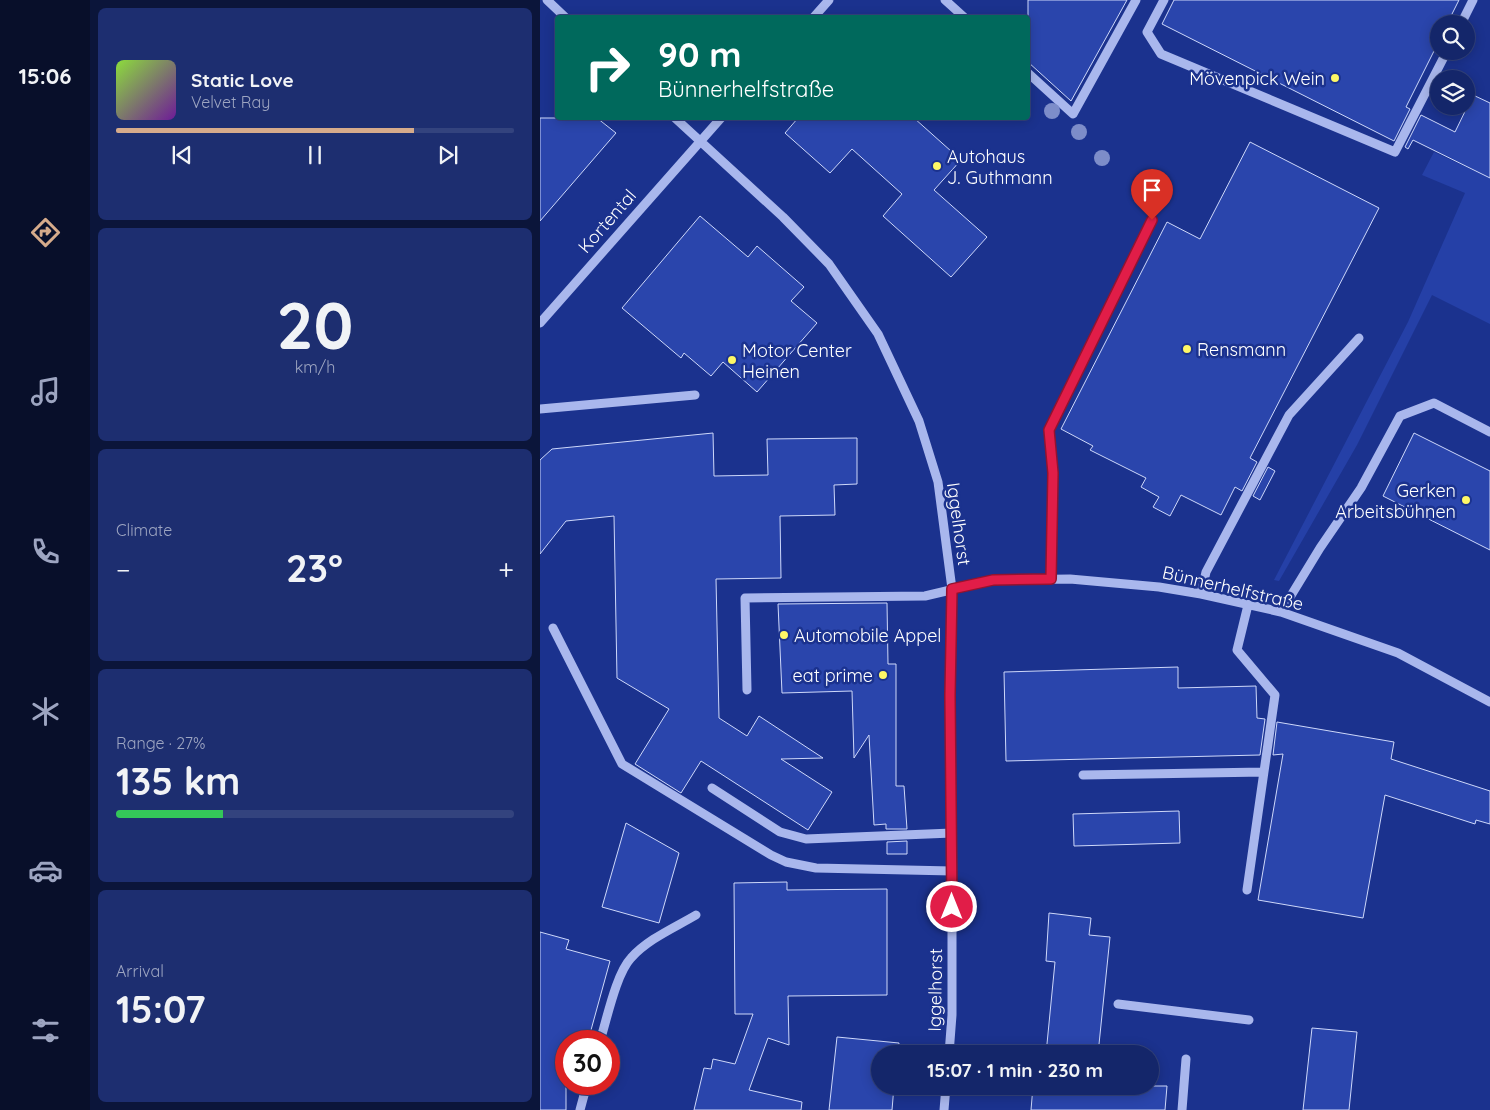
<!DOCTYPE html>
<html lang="en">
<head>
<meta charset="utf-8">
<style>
	:root { --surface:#14266a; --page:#1d2e70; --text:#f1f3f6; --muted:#9da5c1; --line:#33437e; --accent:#d6ab8b }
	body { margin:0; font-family:Quicksand,sans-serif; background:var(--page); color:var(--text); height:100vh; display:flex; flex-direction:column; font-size:19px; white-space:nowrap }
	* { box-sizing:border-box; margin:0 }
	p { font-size:16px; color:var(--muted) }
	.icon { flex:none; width:28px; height:28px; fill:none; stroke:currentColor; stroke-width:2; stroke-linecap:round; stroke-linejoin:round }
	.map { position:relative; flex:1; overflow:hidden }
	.side { display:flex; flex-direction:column; gap:8px; padding:8px; background:#0b153a; width:450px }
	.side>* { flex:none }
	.hud { position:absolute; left:15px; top:15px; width:475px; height:105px; border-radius:5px; box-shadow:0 2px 12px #0003,0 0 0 1px var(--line); background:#00695c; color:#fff; overflow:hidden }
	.buttons { position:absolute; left:890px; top:15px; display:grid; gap:10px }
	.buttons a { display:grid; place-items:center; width:45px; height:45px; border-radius:50%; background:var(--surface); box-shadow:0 2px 12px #0003,0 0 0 1px var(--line); font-size:25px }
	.speed { position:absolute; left:15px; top:1030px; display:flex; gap:10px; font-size:25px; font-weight:700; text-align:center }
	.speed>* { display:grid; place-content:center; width:65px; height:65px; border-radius:50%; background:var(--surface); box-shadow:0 2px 12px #0003,0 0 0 1px var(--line); line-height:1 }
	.speed .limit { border:8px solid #d22; background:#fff; color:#111 }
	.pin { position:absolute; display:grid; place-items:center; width:42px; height:42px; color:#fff; margin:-51px -21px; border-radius:50% 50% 50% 0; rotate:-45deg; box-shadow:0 0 5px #0007 }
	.pin .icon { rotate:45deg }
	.me { position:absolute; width:55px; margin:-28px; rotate:0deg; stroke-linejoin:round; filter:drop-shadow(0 0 4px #0008) }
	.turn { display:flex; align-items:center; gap:18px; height:105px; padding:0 20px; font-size:22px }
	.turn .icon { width:65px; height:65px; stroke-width:2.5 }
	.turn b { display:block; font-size:35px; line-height:42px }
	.big { font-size:38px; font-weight:800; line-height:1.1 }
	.side .card { flex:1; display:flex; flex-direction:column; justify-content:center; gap:8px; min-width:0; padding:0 18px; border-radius:8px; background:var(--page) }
	.side .dial { align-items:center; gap:0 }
	.dial b { font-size:65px; line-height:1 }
	.song { display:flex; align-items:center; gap:15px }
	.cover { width:60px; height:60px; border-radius:8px; background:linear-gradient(135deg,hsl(90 70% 55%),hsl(280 70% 35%)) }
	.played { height:5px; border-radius:2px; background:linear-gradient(90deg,var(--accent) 75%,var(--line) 75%) }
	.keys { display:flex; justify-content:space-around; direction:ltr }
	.heat { display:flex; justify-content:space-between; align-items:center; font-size:28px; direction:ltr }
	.charge { height:8px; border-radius:4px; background:linear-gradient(90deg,#34c759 27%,var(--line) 0) }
	.trip { position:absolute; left:331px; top:1045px; width:288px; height:50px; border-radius:25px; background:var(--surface); box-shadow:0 2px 12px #0003,0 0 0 1px var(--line); font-weight:800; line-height:50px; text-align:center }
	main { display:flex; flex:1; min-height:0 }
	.dock { display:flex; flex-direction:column; width:90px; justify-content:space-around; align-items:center; background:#080f2a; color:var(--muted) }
	.dock .icon { width:35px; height:35px }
	.dock .active { color:var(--accent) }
	.dock b { font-size:22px; color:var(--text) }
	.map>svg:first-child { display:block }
	.green { fill:#2540a7 }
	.building { fill:#2a45ac; stroke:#ced8fa }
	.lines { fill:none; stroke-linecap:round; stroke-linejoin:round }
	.minor { stroke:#a9b7ed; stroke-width:9 }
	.tree { fill:#7d8dc9 }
	.route-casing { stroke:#92132f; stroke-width:12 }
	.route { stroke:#e11d48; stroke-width:9 }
	.poi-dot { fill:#fef766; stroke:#1b328e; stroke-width:2 }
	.labels { text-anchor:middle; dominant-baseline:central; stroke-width:5; stroke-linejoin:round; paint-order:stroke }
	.poi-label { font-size:18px; fill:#fff; stroke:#1b328e; text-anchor:start }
	.street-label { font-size:18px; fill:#fff; stroke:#1b328e }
</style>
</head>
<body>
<main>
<nav class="dock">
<b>15:06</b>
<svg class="icon active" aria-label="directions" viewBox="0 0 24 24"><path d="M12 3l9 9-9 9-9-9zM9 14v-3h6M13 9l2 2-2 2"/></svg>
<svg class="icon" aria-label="music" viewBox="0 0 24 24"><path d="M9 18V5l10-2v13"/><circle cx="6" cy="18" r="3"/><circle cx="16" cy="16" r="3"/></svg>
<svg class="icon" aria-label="phone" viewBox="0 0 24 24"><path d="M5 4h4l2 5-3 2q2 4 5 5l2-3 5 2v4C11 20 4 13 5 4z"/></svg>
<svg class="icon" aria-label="climate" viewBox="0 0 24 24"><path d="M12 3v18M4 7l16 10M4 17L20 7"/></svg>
<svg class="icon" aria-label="car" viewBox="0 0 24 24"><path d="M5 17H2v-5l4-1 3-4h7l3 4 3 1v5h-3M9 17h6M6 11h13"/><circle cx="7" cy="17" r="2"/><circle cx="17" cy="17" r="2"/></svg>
<svg class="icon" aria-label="filters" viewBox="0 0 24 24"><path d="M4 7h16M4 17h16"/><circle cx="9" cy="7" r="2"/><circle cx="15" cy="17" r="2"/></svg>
</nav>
<section class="side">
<div class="card">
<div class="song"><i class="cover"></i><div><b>Static Love</b><p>Velvet Ray</p></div></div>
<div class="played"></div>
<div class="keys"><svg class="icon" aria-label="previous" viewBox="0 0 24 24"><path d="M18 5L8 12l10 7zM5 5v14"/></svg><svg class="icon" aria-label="pause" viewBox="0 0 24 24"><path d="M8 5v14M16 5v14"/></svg><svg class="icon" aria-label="next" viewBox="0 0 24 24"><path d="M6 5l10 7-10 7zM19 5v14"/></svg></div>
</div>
<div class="card dial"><b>20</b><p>km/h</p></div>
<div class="card"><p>Climate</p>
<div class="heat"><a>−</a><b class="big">23°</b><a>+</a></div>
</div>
<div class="card"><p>Range · 27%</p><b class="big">135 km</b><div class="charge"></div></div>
<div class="card"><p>Arrival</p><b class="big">15:07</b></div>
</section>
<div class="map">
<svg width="950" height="1110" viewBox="0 0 950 1110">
	<rect width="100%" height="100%" fill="#1b328e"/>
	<path class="green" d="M 894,152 L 950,178 L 950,324 L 892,295 L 817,445 L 739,581 L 734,580 L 868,322 L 925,193 L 882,175 Z"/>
	<path class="building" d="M 488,0 L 587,0 L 531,101 L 488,62 Z
		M 634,0 L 919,0 L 907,24 L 899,24 L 899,41 L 866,107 L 870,109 L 854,141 L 622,24 Z
		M 933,95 L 950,103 L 950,178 L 873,140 L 868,149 L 865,147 L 881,115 L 915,132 Z
		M 0,118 L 57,118 L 76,133 L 0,221 Z
		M 258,118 L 374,118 L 421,160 L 394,190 L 447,237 L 411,277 L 343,216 L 362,194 L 312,149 L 290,173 L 245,133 Z
		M 710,142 L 839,208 L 710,458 L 717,462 L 702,491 L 695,487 L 681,515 L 641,495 L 630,516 L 613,507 L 619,497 L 601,487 L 606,478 L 550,450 L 553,446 L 521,429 L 627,222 L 660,239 Z
		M 160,216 L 208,257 L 217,246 L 264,287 L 251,301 L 277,323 L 217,392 L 183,362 L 171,376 L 144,353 L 141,358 L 82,308 Z
		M 173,433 L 174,476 L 228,475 L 227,439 L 317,438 L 317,484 L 294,485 L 295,515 L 240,516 L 241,578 L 176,579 L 179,718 L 207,736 L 219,716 L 283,758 L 241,759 L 292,792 L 268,830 L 161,761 L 141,793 L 95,764 L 129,709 L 77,678 L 74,516 L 26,521 L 0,554 L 0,460 L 12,449 Z
		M 874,433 L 950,471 L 950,550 L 843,496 Z
		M 728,467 L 735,471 L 720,500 L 713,496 Z
		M 347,603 L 348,664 L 356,664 L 356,786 L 364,786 L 367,829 L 346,829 L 346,824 L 334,825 L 329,735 L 314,758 L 312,691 L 242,693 L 238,604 Z
		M 638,667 L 638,688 L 716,686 L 717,718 L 725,719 L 720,755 L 466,761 L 464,672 Z
		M 737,722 L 854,742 L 851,759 L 950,791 L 950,824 L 936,820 L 935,824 L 845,795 L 823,918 L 718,900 L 743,754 L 733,755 Z
		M 639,811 L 640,843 L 534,846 L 533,814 Z
		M 86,823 L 139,853 L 119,923 L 62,907 Z
		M 367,841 L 367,854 L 347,854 L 347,842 Z
		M 247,882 L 247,890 L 347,889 L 347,995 L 248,996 L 249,1045 L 228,1038 L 209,1090 L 262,1102 L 261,1110 L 154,1110 L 164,1068 L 171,1069 L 173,1059 L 195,1064 L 213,1014 L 195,1014 L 194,883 Z
		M 509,913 L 551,918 L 549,935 L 570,937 L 558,1054 L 506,1054 L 515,962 L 506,961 Z
		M 0,932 L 29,940 L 26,949 L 70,961 L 48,1041 L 26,1041 L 26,1110 L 0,1110 Z
		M 772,1028 L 817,1032 L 809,1110 L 763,1110 Z
		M 297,1037 L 359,1043 L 358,1054 L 340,1054 L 340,1086 L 354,1086 L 352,1110 L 289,1110 Z
		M 493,1086 L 627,1086 L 625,1110 L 491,1110 Z"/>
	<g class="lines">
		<path class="minor" d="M 7,0 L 26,18
			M 405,0 L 425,18
			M 624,0 L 607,32 L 621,54 L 855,152 L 907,51
			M 273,18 L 289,0
			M 921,24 L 933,0
			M 488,73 L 533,114 L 596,0
			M 135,118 L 243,217 L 289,264 L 338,334 L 379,421 L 398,482 L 412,589 L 410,695 L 412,833 L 412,1015 L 409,1054
			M 0,323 L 181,118
			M 0,409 L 155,395
			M 511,579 L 513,473 L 509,430 L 612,220
			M 661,594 L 666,572 L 749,415 L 819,338
			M 741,612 L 780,548 L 821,488 L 860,416 L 894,403 L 950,432
			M 13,628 L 82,764 L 231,855 L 246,862 L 276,868 L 412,871
			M 207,690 L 205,598 L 385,596 L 453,580 L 530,579 L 619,587 L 661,594 L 741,612 L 858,653 L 950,702
			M 543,775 L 724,772
			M 172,788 L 240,832 L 266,839 L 412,833
			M 707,890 L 735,695 L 697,650 L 708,605
			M 578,1004 L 709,1020
			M 60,1041 C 67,1019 76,974 91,958 C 108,939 134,928 156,915
			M 40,1110 L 47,1084
			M 404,1110 L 406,1086
			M 642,1110 L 646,1059"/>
	</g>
	<g class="tree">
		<circle cx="512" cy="111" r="8"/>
		<circle cx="539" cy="132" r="8"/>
		<circle cx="562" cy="158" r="8"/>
	</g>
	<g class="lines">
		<g class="route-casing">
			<path id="route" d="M 412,907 L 410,695 L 412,589 L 453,580 L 511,579 L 513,473 L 509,430 L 612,220"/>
		</g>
		<use href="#route" class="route"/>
	</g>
	<g class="poi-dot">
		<circle cx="795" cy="78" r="5"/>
		<circle cx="397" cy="166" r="5"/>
		<circle cx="647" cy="349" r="5"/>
		<circle cx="192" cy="360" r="5"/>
		<circle cx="926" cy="500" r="5"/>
		<circle cx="244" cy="635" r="5"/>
		<circle cx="343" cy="675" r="5"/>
	</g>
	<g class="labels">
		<g class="poi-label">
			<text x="785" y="78" text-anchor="end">Mövenpick Wein</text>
			<text x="407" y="156">Autohaus<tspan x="407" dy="21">J. Guthmann</tspan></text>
			<text x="657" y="349">Rensmann</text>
			<text x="202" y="350">Motor Center<tspan x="202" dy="21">Heinen</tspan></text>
			<text x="916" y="490" text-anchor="end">Gerken<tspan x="916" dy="21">Arbeitsbühnen</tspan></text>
			<text x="254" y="635">Automobile Appel</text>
			<text x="333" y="675" text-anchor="end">eat prime</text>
		</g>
		<g class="street-label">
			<text transform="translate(67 221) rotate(-49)">Kortental</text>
			<text transform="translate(419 524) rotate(82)">Iggelhorst</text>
			<text transform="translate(693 588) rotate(13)">Bünnerhelfstraße</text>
			<text transform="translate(395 990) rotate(-89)">Iggelhorst</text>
		</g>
	</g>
</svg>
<div class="buttons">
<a><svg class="icon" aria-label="search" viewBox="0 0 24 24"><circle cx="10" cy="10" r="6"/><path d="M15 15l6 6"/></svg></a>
<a><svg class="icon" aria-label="layers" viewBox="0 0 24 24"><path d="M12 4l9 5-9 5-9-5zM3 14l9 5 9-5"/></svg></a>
</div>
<div class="speed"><div class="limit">30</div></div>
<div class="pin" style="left:612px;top:220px;background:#d93025"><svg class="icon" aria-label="arrive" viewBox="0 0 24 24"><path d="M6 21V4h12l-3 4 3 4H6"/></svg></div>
<svg class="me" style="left:412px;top:907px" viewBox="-20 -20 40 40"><circle r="17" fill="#e11d48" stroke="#fff" stroke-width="3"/><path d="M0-11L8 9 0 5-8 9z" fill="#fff"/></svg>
<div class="trip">15:07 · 1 min · 230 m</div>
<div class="hud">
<div class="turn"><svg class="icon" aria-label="right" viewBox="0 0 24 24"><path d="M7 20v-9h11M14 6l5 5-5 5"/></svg><div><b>90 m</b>Bünnerhelfstraße</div></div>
</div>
</div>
</main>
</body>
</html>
